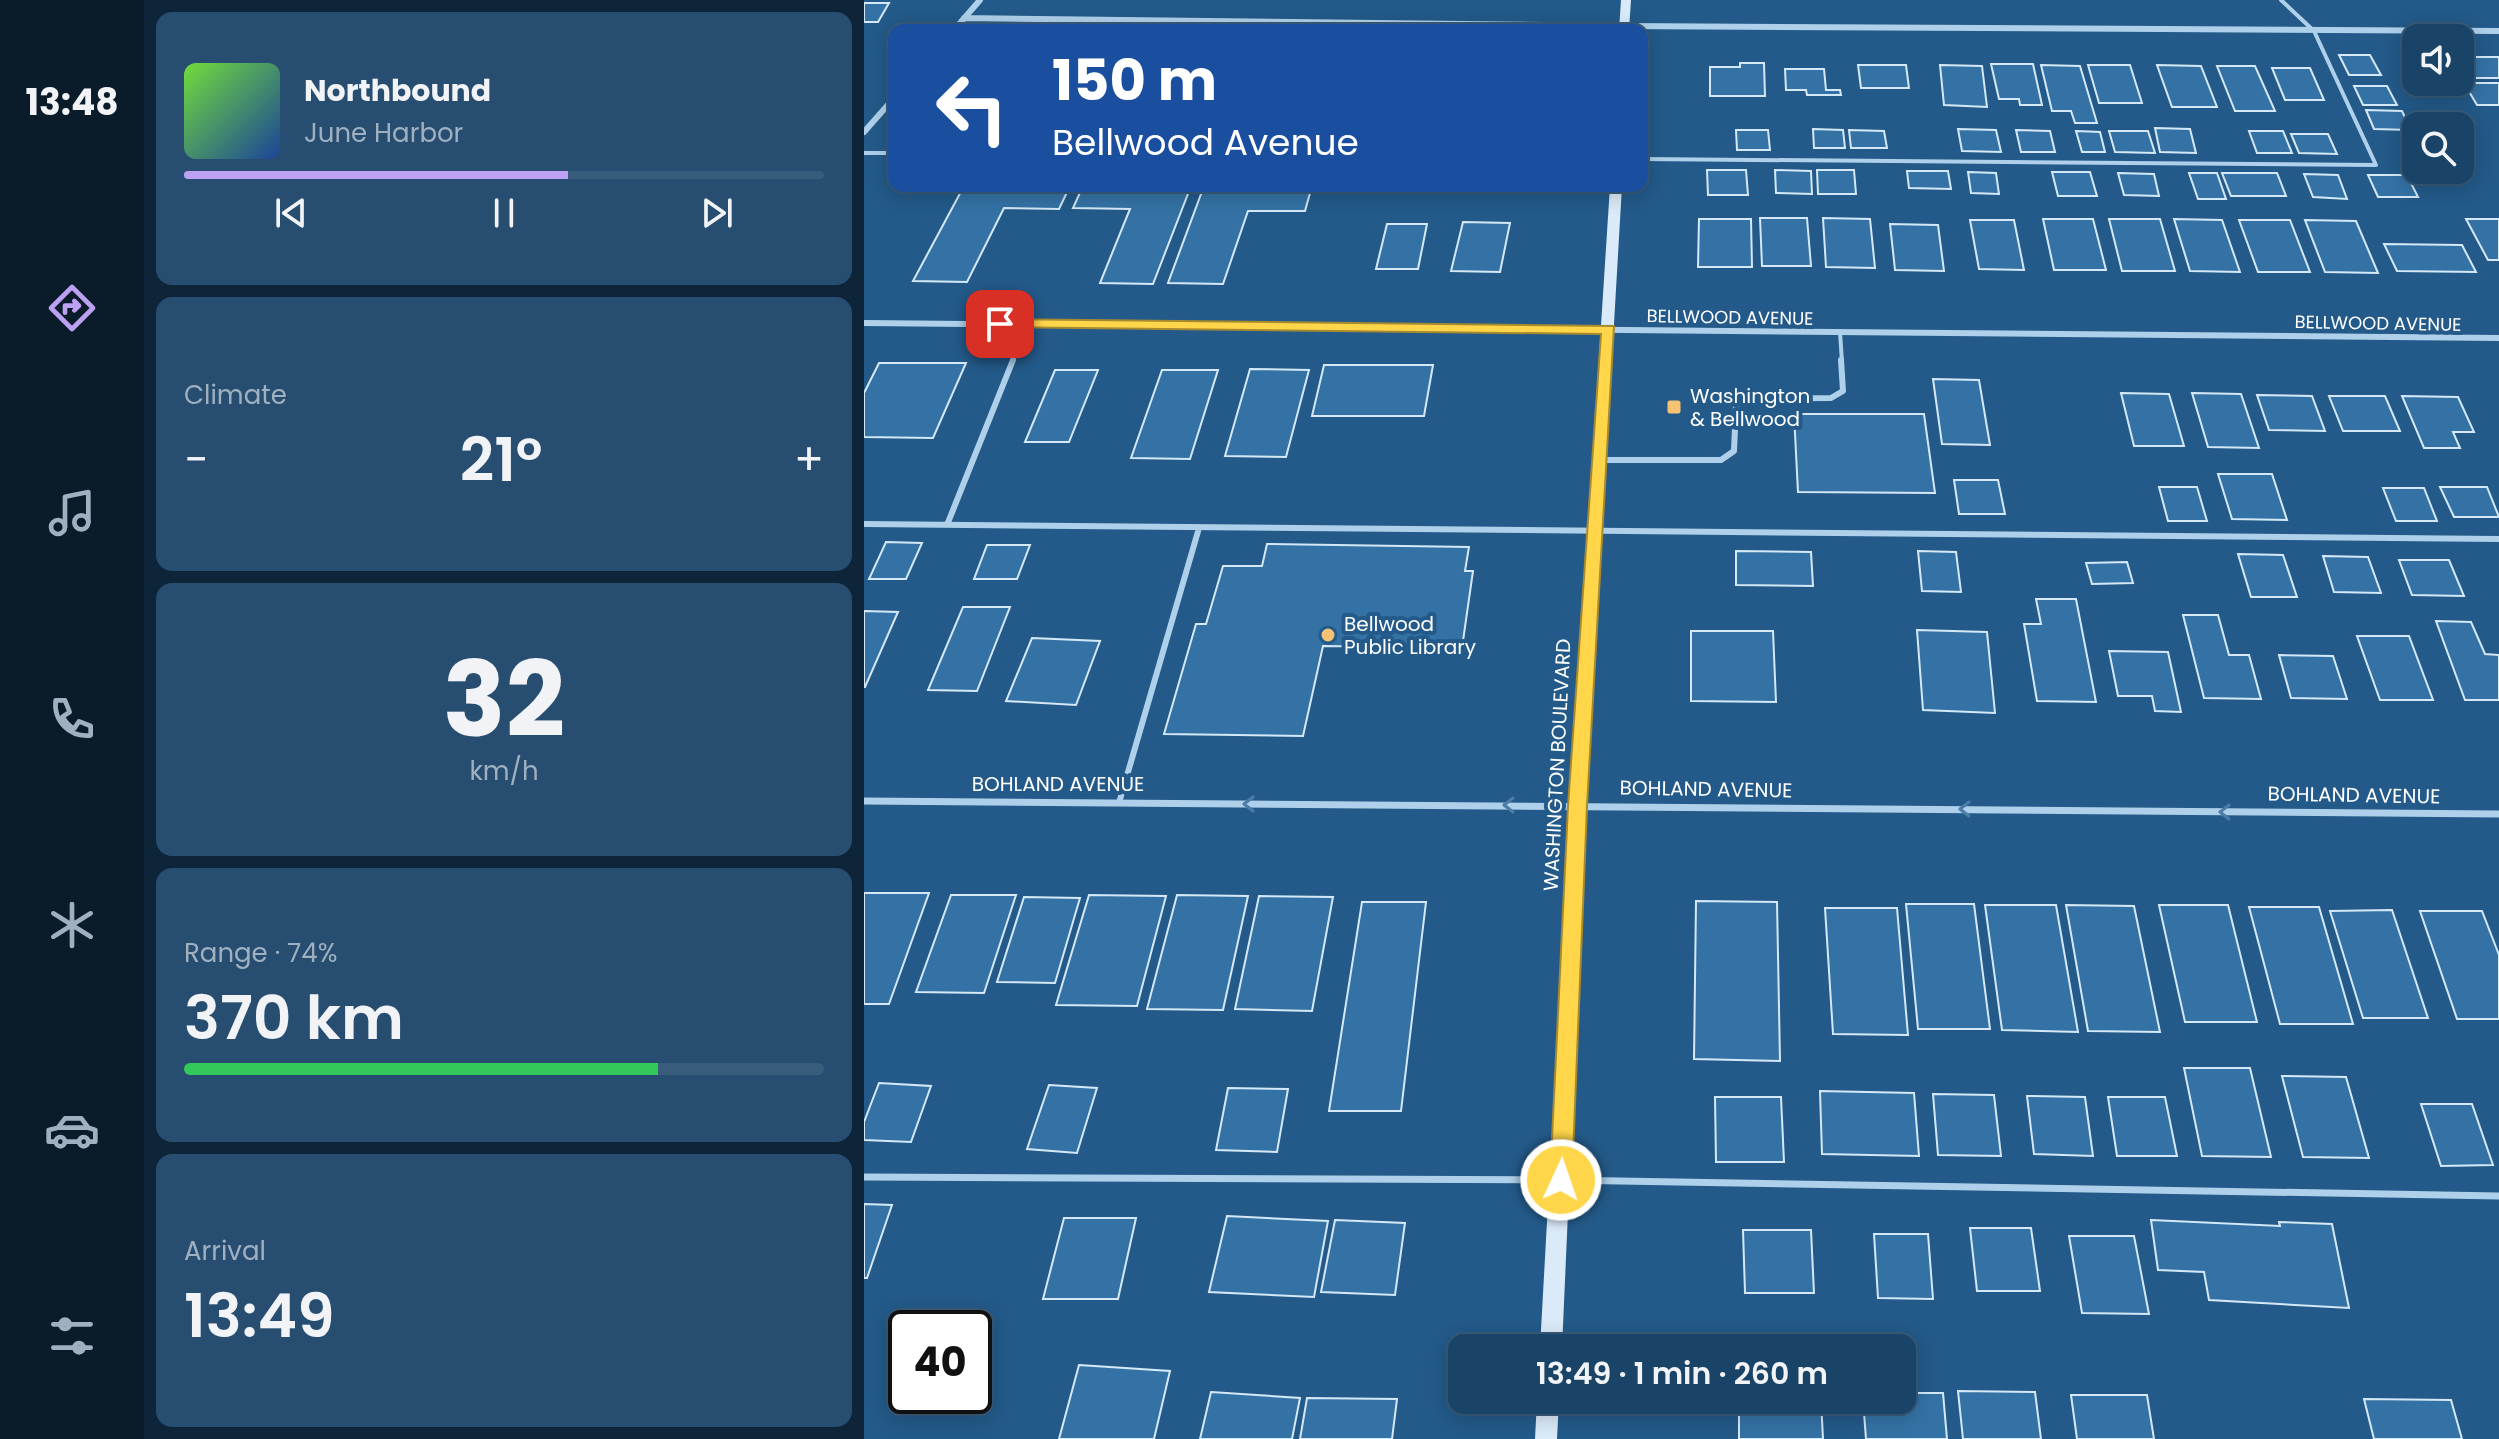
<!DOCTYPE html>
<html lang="en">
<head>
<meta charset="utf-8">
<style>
	:root { --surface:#1a4467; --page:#274e70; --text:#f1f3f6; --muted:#9fb0c0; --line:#385c7b; --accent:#bca0f2 }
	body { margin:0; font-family:Poppins,sans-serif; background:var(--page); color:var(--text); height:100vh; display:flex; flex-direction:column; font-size:30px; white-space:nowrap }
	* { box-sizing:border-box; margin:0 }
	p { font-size:26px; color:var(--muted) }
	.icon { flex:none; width:44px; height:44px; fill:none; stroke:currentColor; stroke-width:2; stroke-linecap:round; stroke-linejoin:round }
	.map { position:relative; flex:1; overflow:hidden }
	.details { display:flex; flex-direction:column; gap:12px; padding:12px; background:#0e2539; width:720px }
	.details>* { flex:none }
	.hud { position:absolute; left:24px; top:24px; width:760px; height:168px; border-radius:16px; box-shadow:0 4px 20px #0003,0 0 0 2px var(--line); background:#1a4fa0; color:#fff; overflow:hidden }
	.buttons { position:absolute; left:1538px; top:24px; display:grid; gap:16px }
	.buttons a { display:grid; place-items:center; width:72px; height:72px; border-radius:16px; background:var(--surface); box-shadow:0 4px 20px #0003,0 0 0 2px var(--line); font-size:40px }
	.speed { position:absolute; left:24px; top:1310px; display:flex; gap:16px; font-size:40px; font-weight:700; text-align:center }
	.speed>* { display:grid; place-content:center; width:104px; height:104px; border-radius:50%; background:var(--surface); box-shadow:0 4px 20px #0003,0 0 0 2px var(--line); line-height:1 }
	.speed .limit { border:4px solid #111; border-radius:12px; background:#fff; color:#111 }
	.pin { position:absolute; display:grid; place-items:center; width:68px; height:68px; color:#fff; margin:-34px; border-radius:16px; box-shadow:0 4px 12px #0006 }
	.me { position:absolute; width:88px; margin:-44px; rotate:3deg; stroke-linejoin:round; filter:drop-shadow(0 0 6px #0008) }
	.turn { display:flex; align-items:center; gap:28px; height:168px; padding:0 32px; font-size:36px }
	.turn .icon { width:104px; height:104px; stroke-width:2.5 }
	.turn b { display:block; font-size:56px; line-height:68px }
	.big { font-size:60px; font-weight:600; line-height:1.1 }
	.details .tile { flex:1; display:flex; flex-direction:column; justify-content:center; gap:12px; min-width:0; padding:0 28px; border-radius:16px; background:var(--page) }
	.details .dial { align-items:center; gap:0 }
	.dial b { font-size:104px; line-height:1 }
	.song { display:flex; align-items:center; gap:24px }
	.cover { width:96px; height:96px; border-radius:12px; background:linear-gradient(135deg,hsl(100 70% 55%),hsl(220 70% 35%)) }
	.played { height:8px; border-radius:4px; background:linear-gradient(90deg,var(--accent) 60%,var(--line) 60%) }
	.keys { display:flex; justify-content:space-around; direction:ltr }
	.heat { display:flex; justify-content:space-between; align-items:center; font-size:44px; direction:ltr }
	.charge { height:12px; border-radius:6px; background:linear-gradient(90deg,#34c759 74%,var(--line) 0) }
	.trip { position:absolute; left:584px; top:1334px; width:468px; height:80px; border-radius:16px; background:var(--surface); box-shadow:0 4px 20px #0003,0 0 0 2px var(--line); font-weight:600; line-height:80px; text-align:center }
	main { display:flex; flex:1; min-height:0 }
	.menu { display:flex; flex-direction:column; width:144px; justify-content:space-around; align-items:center; background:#0a1b29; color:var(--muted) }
	.menu .icon { width:56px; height:56px }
	.menu .active { color:var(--accent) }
	.menu b { font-size:36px; color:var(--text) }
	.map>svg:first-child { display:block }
	.building { fill:#3472a5; stroke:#d4e8f7; stroke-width:2 }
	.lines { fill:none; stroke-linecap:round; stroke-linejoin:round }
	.lane-far2 { stroke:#afd0ea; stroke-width:4 }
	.lane-far1 { stroke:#afd0ea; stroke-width:6 }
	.lane { stroke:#afd0ea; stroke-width:7 }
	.street-far1 { stroke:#afd0ea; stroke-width:6 }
	.street { stroke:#afd0ea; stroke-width:7 }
	.secondary { fill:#daeaf8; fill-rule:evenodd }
	.oneway { stroke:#4d7da6 }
	.route { fill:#ffd54a; stroke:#a68a30; stroke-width:2 }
	.poi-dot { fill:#f5c172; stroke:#235a89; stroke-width:3 }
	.labels { text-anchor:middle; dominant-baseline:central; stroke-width:8; stroke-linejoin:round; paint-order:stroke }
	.far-street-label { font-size:18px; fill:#fff; stroke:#235a89 }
	.poi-label { font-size:20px; fill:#fff; stroke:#235a89; text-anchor:start }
	.street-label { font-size:20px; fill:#fff; stroke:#235a89 }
</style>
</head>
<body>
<main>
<nav class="menu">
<b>13:48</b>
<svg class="icon active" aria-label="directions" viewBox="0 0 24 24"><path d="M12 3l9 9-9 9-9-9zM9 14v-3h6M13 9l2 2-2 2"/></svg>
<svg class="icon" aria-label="music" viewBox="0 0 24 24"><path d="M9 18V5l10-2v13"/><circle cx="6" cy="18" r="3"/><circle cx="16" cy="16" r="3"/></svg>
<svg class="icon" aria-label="phone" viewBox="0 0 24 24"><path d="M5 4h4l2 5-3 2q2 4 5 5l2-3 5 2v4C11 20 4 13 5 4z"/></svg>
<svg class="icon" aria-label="climate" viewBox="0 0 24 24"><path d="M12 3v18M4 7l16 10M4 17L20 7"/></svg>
<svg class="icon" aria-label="car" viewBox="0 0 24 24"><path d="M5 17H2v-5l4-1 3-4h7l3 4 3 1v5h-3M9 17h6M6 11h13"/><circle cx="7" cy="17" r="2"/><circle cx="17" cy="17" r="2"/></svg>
<svg class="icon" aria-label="filters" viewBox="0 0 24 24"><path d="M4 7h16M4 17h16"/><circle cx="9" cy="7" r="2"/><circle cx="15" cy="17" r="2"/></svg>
</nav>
<section class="details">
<div class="tile">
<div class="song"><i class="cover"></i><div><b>Northbound</b><p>June Harbor</p></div></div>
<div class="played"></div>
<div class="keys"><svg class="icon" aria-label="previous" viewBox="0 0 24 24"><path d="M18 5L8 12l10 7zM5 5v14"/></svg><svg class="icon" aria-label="pause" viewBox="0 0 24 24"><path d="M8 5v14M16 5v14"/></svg><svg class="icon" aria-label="next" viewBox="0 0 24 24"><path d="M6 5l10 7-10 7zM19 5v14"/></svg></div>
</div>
<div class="tile"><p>Climate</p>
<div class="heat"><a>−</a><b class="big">21°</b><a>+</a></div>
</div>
<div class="tile dial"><b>32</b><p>km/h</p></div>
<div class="tile"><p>Range · 74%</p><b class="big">370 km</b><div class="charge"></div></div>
<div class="tile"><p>Arrival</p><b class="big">13:49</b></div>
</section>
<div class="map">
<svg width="1635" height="1439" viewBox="0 0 1635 1439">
	<rect width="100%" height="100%" fill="#235a89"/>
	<path class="building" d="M 0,3 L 25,3 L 14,22 L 0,22 Z
		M 1475,55 L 1506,55 L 1517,75 L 1485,75 Z
		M 1596,57 L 1635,57 L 1635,78 L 1596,78 Z
		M 876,63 L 900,63 L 901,96 L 846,96 L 846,67 L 876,67 Z
		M 1127,64 L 1169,64 L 1178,105 L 1156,105 L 1155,99 L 1135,99 Z
		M 994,65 L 1042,65 L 1045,88 L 997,88 Z
		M 1076,65 L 1118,66 L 1123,107 L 1080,105 Z
		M 1177,65 L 1216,66 L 1233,123 L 1211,123 L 1207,111 L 1188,111 Z
		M 1224,65 L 1266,65 L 1278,103 L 1235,103 Z
		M 1293,65 L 1337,66 L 1353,107 L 1308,107 Z
		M 1353,66 L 1391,66 L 1411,111 L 1371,111 Z
		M 1408,68 L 1446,68 L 1460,100 L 1421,100 Z
		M 921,69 L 960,69 L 962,90 L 976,90 L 977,95 L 943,95 L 942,90 L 922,90 Z
		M 1600,83 L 1635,83 L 1635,105 L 1613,105 Z
		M 1490,86 L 1523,86 L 1533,105 L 1499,105 Z
		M 1502,110 L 1538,111 L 1547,130 L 1510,129 Z
		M 1291,128 L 1326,129 L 1332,153 L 1296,152 Z
		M 949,129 L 979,130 L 981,148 L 950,148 Z
		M 1094,129 L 1132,130 L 1137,152 L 1098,151 Z
		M 872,130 L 904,130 L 906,150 L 873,150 Z
		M 985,130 L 1020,131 L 1023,148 L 987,148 Z
		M 1152,130 L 1186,131 L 1191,152 L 1157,152 Z
		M 1212,131 L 1236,132 L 1241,152 L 1218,152 Z
		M 1245,131 L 1284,131 L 1291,153 L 1251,152 Z
		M 1385,131 L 1419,131 L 1428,153 L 1393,153 Z
		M 1427,134 L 1464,134 L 1473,154 L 1435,153 Z
		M 1539,147 L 1552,147 L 1552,170 L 1549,170 Z
		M 843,170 L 882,170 L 884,195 L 844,195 Z
		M 911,170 L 947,171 L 948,194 L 912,193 Z
		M 953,170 L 990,170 L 992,194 L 954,194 Z
		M 1043,171 L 1084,171 L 1087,189 L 1045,188 Z
		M 1104,172 L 1132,173 L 1135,194 L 1107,193 Z
		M 1188,172 L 1226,172 L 1233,196 L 1194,196 Z
		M 1254,173 L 1290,174 L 1295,196 L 1260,195 Z
		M 1325,173 L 1353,173 L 1362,199 L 1334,199 Z
		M 1358,173 L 1413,173 L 1422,196 L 1367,196 Z
		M 1440,174 L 1474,175 L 1483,199 L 1449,197 Z
		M 1504,175 L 1543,175 L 1554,197 L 1514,197 Z
		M 100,186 L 206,186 L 195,209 L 140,208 L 103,282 L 49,281 Z
		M 219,186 L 327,186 L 289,284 L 236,283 L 266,209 L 209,208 Z
		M 340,186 L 448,186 L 441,211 L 384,211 L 359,284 L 304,283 Z
		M 597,186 L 640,186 L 639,191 L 596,190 Z
		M 896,218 L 943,218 L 947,266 L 898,266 Z
		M 959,218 L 1006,219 L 1011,268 L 962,267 Z
		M 835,219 L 887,219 L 888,267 L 834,267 Z
		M 1179,219 L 1229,219 L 1242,270 L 1190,270 Z
		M 1245,219 L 1296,219 L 1311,271 L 1258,271 Z
		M 1310,219 L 1358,220 L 1376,272 L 1326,271 Z
		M 1602,219 L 1635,219 L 1635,260 L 1624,260 Z
		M 1106,220 L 1150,220 L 1160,270 L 1115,269 Z
		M 1375,220 L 1426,220 L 1446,272 L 1394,272 Z
		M 1441,220 L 1492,221 L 1514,273 L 1461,272 Z
		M 599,222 L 646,223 L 636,272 L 587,271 Z
		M 523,224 L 563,224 L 554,269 L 512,269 Z
		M 1026,224 L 1074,225 L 1080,271 L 1031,270 Z
		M 1520,244 L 1598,245 L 1612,272 L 1533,271 Z
		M 15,363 L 102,363 L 69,438 L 0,437 L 0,393 Z
		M 460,365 L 569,365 L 560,416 L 448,416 Z
		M 386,369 L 445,370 L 422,457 L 361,456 Z
		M 191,370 L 234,370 L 205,442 L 161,442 Z
		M 298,370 L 354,370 L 326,459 L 267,458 Z
		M 1069,379 L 1115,380 L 1126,445 L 1078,444 Z
		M 1257,393 L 1305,394 L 1320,446 L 1270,446 Z
		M 1328,393 L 1377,394 L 1395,448 L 1344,447 Z
		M 1393,395 L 1448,396 L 1461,431 L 1405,430 Z
		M 1465,396 L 1521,396 L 1536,431 L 1479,431 Z
		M 1538,396 L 1594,397 L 1610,432 L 1589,432 L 1596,448 L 1560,448 Z
		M 930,414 L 1060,414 L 1071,493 L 934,492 Z
		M 1354,474 L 1408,474 L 1423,520 L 1368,519 Z
		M 1090,480 L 1134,480 L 1141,514 L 1095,514 Z
		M 1295,487 L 1333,487 L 1343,521 L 1304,521 Z
		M 1576,487 L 1623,487 L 1635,517 L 1590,517 Z
		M 1519,488 L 1560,488 L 1573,521 L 1532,521 Z
		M 22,542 L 58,543 L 42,579 L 5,579 Z
		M 403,544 L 605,547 L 601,571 L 609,571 L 598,648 L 459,646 L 439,736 L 300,734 L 332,624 L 342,624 L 359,566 L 398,566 Z
		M 123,545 L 166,545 L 153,579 L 110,579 Z
		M 872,551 L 947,552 L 949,586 L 872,585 Z
		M 1054,551 L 1092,552 L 1097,592 L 1058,591 Z
		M 1374,554 L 1419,555 L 1433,597 L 1387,597 Z
		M 1459,556 L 1504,557 L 1517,593 L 1470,592 Z
		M 1535,560 L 1585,560 L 1600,596 L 1548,595 Z
		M 1263,562 L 1269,583 L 1228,584 L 1222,563 Z
		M 1172,599 L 1212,599 L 1232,702 L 1173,701 L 1160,624 L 1177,624 Z
		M 99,607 L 146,607 L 113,691 L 64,690 Z
		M 0,611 L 34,612 L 1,687 L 0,687 Z
		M 1319,615 L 1354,615 L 1365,655 L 1385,655 L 1397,699 L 1340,698 Z
		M 1572,621 L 1607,622 L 1621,654 L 1635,655 L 1635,700 L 1601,700 Z
		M 1053,630 L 1123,632 L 1131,713 L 1059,710 Z
		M 827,631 L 909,631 L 912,702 L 827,701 Z
		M 1493,636 L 1545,636 L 1569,700 L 1516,700 Z
		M 168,638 L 236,641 L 212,705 L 142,701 Z
		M 1245,651 L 1304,652 L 1317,712 L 1291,711 L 1288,696 L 1254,696 Z
		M 1415,655 L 1469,656 L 1483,699 L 1427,698 Z
		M 0,893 L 65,893 L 25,1004 L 0,1004 Z
		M 87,895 L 152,895 L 120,993 L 52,992 Z
		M 225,895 L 302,896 L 273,1006 L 192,1005 Z
		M 313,895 L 384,896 L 359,1010 L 283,1009 Z
		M 395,896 L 469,897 L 448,1011 L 371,1009 Z
		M 160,897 L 216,898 L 191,983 L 133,982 Z
		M 832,901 L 913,902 L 916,1061 L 830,1059 Z
		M 498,902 L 562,902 L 537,1111 L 465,1111 Z
		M 1042,904 L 1110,904 L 1126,1029 L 1054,1029 Z
		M 1121,905 L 1192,905 L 1214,1032 L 1138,1030 Z
		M 1202,905 L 1270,906 L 1296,1032 L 1224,1031 Z
		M 1295,905 L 1364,905 L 1393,1022 L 1321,1022 Z
		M 1385,907 L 1455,907 L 1489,1024 L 1416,1024 Z
		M 961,908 L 1033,908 L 1044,1035 L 969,1034 Z
		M 1528,910 L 1564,1018 L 1499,1018 L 1466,911 Z
		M 1556,911 L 1618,911 L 1635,955 L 1635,1019 L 1593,1019 Z
		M 1320,1068 L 1386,1068 L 1407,1157 L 1338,1156 Z
		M 1418,1076 L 1482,1077 L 1505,1158 L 1439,1157 Z
		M 15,1083 L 67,1086 L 47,1142 L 0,1140 L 0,1122 Z
		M 185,1085 L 233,1088 L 213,1153 L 163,1149 Z
		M 364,1088 L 424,1089 L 413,1152 L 352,1150 Z
		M 956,1091 L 1050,1093 L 1055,1156 L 958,1154 Z
		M 1069,1094 L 1130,1095 L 1137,1156 L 1074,1155 Z
		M 1163,1096 L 1221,1097 L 1229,1156 L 1170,1154 Z
		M 851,1097 L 917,1097 L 920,1162 L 852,1162 Z
		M 1244,1097 L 1301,1097 L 1313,1156 L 1253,1156 Z
		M 1557,1104 L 1608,1104 L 1629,1165 L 1577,1166 Z
		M 0,1204 L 28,1205 L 3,1278 L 0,1278 Z
		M 363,1216 L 464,1221 L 450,1297 L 345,1292 Z
		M 200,1218 L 272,1218 L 254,1299 L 179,1299 Z
		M 471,1220 L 541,1223 L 531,1295 L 457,1292 Z
		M 1287,1220 L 1416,1226 L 1415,1222 L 1468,1224 L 1485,1308 L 1345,1300 L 1340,1272 L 1294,1270 Z
		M 1106,1228 L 1167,1228 L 1176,1291 L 1113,1291 Z
		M 879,1230 L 947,1230 L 950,1293 L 881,1293 Z
		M 1010,1234 L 1064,1234 L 1069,1299 L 1014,1298 Z
		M 1205,1236 L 1270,1236 L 1285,1314 L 1218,1313 Z
		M 215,1365 L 306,1371 L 290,1439 L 195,1439 Z
		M 1094,1391 L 1171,1392 L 1177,1439 L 1099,1439 Z
		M 347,1392 L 436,1398 L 428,1439 L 336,1439 Z
		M 1038,1393 L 1079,1393 L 1083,1439 L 1002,1439 L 999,1400 L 1038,1400 Z
		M 1207,1395 L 1283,1395 L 1290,1439 L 1213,1439 Z
		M 443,1398 L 533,1399 L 528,1439 L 436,1439 Z
		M 1500,1399 L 1587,1400 L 1598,1439 L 1510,1439 Z
		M 875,1400 L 957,1400 L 959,1439 L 875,1439 Z"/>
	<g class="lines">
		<path class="lane-far2" d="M 0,153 L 30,153
			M 778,159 L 1512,165 L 1450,31 L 1417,0
			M 976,332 L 978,362
			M 148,362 L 163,324"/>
		<path class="lane-far1" d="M 737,460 L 857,460 L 870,451 L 872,405 L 881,399 L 967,398 L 979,391 L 977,360
			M 0,524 L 1635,539
			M 83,525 L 149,360
			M 255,803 L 335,528"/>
		<path class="lane" d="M 0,1177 L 697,1180 L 1635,1196"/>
		<path class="street-far1" d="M 100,18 L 760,26 L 1635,31
			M 90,30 L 116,0
			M 0,132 L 30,98
			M 0,323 L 1635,338"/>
		<path class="street" d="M 0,801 L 1635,814"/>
		<path class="secondary" d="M 757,0 L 767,0 L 765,30 L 755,30 Z
			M 746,186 L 758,186 L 722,806 L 698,1348 L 676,1348 L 706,806 Z
			M 673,1400 L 695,1400 L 693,1439 L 671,1439 Z"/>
	</g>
	<defs><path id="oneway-chevron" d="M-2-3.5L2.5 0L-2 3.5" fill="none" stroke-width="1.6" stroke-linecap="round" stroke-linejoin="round" transform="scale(2)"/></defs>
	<g class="oneway">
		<use href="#oneway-chevron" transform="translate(385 804) rotate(-180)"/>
		<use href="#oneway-chevron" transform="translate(645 805) rotate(-180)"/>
		<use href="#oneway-chevron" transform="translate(1101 809) rotate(-179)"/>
		<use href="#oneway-chevron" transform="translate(1361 812) rotate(-179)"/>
	</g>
	<path class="route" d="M 136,319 L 750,326 L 723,806 L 708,1180 L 705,1188 L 697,1191 L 689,1188 L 686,1180 L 704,806 L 737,334 L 131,327 L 131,321 Z"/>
	<g class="poi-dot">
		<rect x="802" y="399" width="16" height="16" rx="4"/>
		<circle cx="464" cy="635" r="8"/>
	</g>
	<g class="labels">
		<g class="far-street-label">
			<text transform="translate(866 317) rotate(1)">BELLWOOD AVENUE</text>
			<text transform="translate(1514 323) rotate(1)">BELLWOOD AVENUE</text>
		</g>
		<g class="poi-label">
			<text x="826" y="396">Washington<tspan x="826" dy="23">&amp; Bellwood</tspan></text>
			<text x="480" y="624">Bellwood<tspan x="480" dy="23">Public Library</tspan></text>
		</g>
		<g class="street-label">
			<text transform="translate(693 765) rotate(-87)">WASHINGTON BOULEVARD</text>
			<text x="194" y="784">BOHLAND AVENUE</text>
			<text transform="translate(842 789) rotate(1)">BOHLAND AVENUE</text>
			<text transform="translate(1490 795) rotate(1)">BOHLAND AVENUE</text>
		</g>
	</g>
</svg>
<div class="buttons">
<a><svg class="icon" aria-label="sound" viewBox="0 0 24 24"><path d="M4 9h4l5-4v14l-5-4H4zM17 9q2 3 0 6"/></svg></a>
<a><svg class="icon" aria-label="search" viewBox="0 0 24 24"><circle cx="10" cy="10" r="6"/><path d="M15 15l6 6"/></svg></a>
</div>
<div class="speed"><div class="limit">40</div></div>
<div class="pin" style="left:136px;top:324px;background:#d93025"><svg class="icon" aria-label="arrive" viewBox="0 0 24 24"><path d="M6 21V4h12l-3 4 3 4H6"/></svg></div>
<svg class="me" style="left:697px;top:1180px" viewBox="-20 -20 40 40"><circle r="17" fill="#ffd54a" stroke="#fff" stroke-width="3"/><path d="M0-11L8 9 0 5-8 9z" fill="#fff"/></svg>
<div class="trip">13:49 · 1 min · 260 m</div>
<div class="hud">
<div class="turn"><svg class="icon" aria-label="left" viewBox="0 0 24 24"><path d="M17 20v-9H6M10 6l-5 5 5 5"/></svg><div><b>150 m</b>Bellwood Avenue</div></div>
</div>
</div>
</main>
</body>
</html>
